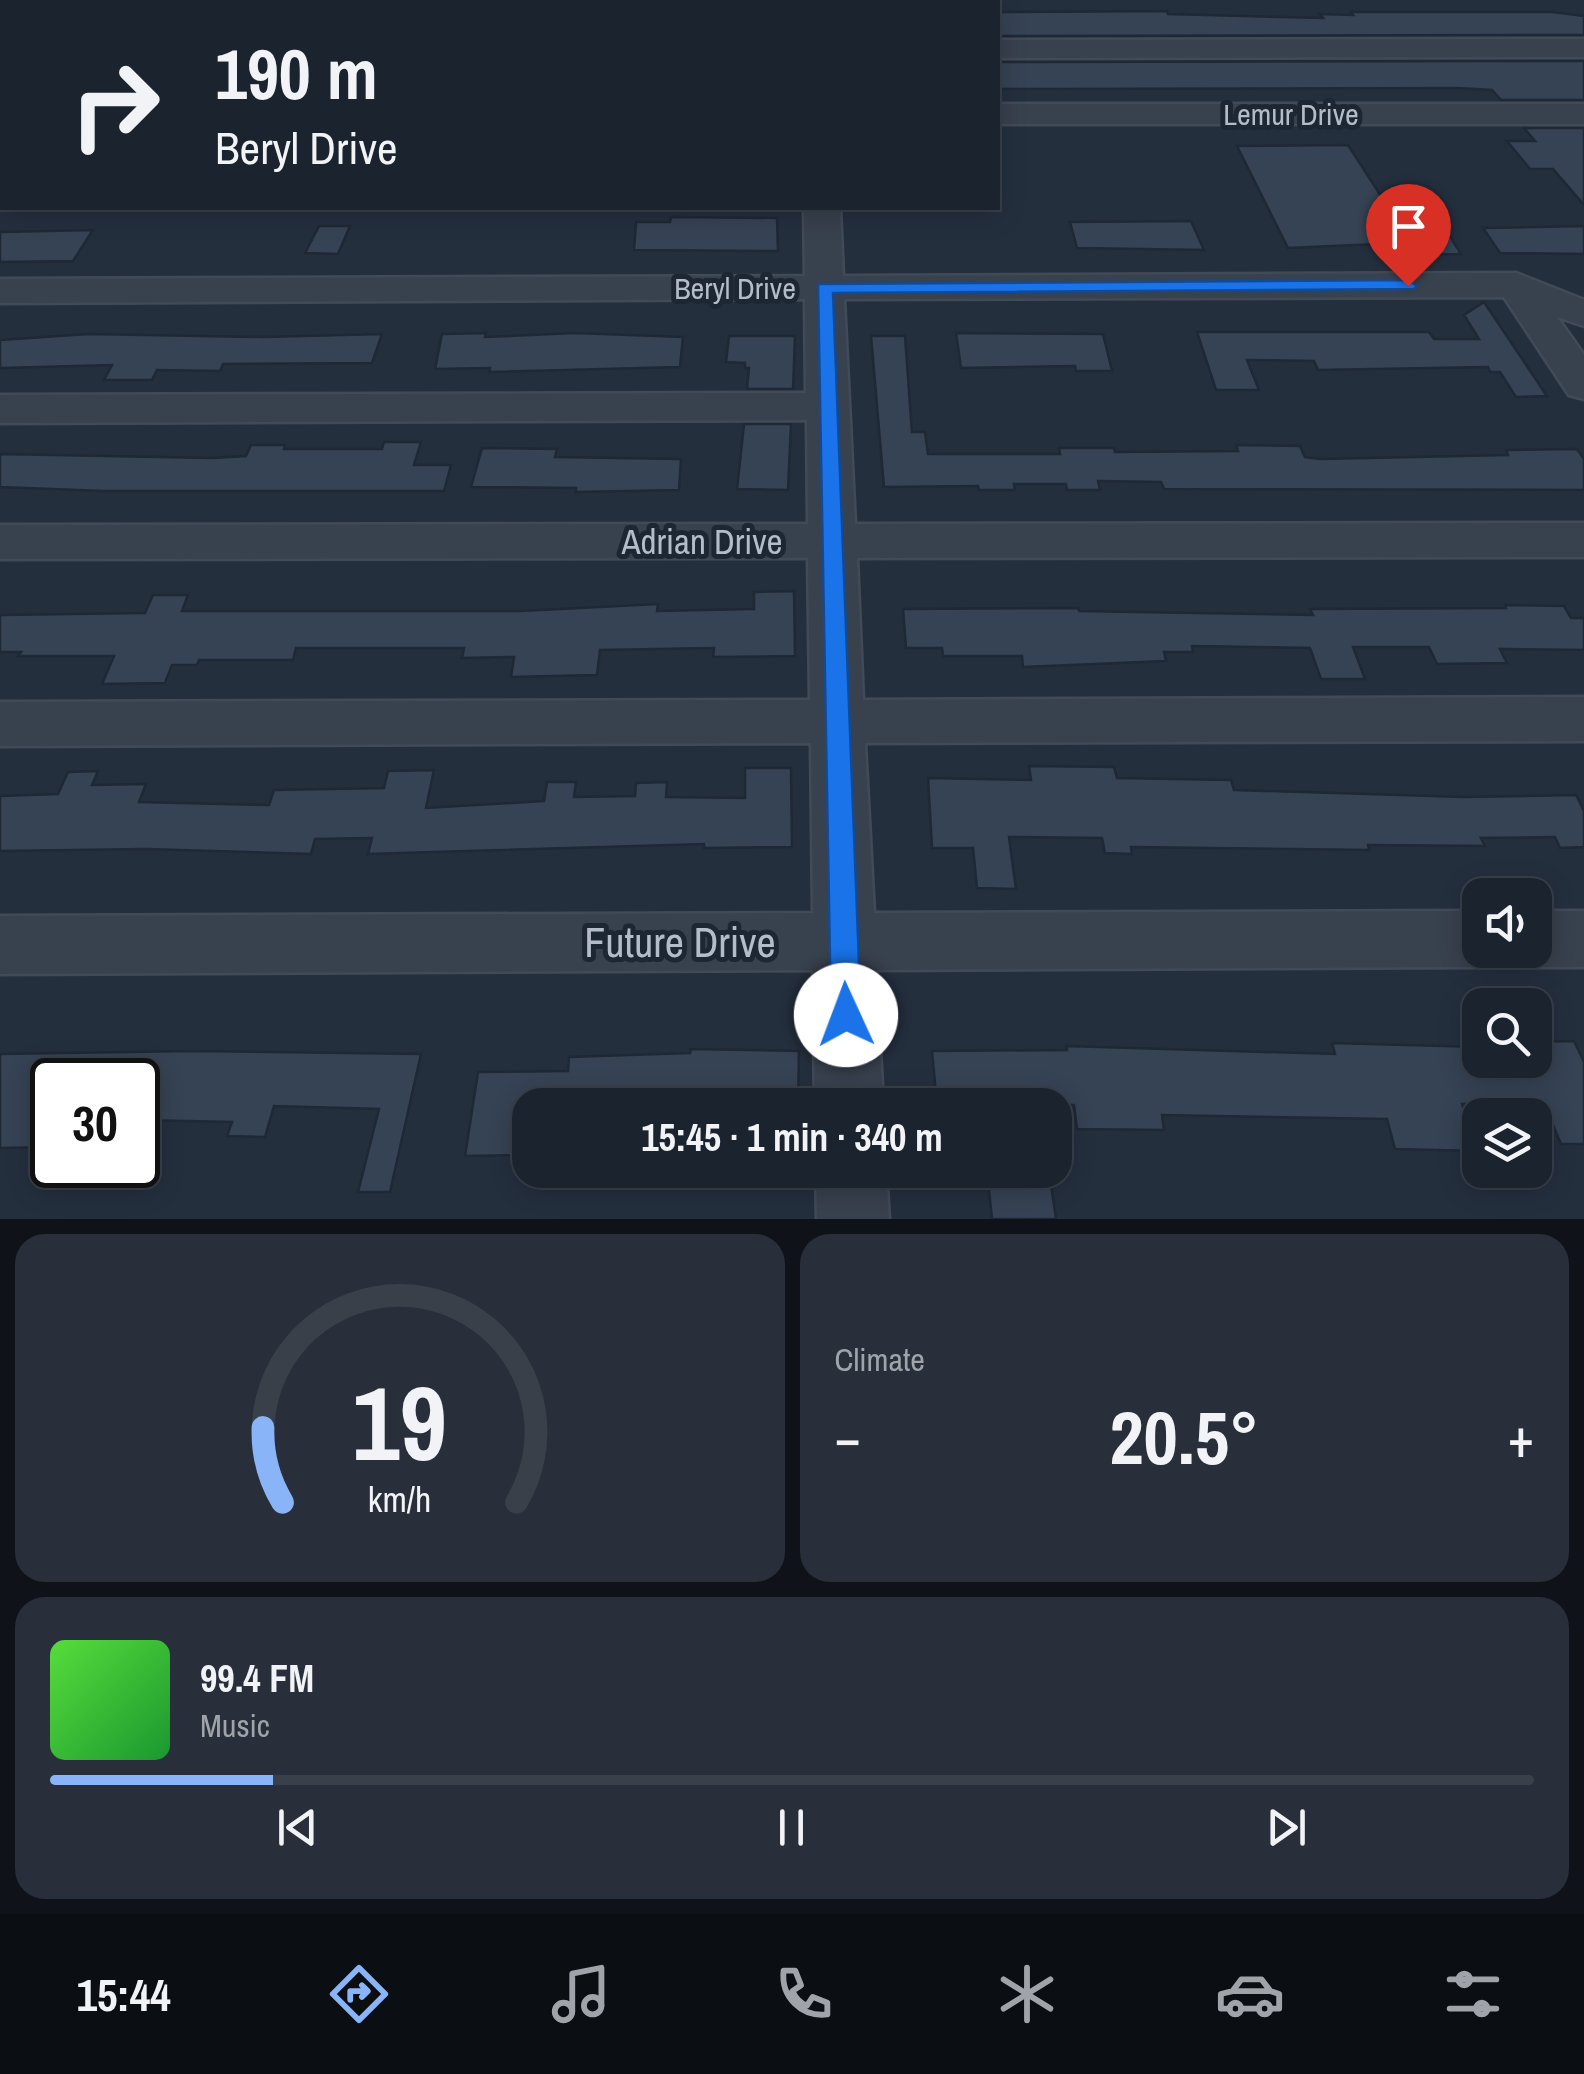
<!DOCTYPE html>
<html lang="en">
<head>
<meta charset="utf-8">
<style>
	:root { --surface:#1b232e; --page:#282f3a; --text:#f1f3f6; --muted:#a0a4aa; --line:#39404a; --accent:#8ab4f8 }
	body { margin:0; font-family:"Archivo Narrow",sans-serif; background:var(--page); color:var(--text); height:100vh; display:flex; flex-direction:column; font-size:38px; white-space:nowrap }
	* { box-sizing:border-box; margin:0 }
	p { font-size:32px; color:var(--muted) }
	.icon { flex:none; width:55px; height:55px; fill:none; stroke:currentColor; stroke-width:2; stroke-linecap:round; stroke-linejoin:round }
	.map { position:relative; height:1219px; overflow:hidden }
	.side { display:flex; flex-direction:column; gap:15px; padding:15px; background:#0f1319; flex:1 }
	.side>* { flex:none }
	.hud { position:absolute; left:0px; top:0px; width:1000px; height:210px; box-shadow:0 5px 25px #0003,0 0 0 2px var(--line); background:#1b232e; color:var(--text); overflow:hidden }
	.fabs { position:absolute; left:1462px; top:878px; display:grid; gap:20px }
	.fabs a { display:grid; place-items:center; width:90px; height:90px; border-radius:20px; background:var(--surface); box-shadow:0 5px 25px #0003,0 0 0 2px var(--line); font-size:50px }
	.speed { position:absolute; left:30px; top:1058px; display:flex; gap:20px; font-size:50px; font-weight:700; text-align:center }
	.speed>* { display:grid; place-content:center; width:130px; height:130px; border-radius:50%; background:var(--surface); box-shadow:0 5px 25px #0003,0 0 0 2px var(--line); line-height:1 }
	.speed .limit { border:5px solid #111; border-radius:15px; background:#fff; color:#111 }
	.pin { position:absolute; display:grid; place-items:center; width:85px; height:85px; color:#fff; margin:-102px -42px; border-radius:50% 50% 50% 0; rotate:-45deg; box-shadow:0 0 10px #0007 }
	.pin .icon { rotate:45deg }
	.me { position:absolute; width:110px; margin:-55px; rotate:358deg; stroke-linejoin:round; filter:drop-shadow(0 0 8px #0008) }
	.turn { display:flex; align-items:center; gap:35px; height:210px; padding:0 50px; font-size:45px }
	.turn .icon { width:130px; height:130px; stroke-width:2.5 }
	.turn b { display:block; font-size:70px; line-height:85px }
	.big { font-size:75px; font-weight:700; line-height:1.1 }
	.side .tile { flex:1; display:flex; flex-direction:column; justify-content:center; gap:15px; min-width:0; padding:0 35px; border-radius:30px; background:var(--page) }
	.side .dial { align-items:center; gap:0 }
	.dial svg { height:260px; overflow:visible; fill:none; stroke:var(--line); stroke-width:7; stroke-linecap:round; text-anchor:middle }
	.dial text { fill:var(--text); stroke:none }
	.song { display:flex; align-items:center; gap:30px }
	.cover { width:120px; height:120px; border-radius:15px; background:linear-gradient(135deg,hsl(110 70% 55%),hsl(130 70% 35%)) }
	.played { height:10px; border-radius:5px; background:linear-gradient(90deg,var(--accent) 15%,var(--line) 15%) }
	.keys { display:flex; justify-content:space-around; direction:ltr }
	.heat { display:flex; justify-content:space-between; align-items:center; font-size:55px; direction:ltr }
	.side .tiles { flex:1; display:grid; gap:15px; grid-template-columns:1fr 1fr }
	.tile:last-child { grid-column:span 2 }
	.trip { position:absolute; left:512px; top:1088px; width:560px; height:100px; border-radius:30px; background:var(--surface); box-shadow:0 5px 25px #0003,0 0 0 2px var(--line); font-weight:700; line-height:100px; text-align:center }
	.tab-bar { display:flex; height:160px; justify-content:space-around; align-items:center; background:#0b0e12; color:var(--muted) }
	.tab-bar .icon { width:70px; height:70px }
	.tab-bar .on { color:var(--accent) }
	.tab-bar b { font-size:45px; color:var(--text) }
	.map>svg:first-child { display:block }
	.building { fill:#364354; stroke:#1f2835; stroke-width:2.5 }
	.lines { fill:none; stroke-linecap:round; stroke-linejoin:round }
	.minor-casing { stroke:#414a57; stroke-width:5 }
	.minor { fill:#38414e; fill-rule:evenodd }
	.route { fill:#1a73e8; stroke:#114b97; stroke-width:2.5 }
	.labels { text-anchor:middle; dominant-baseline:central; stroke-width:10; stroke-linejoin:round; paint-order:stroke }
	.far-street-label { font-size:30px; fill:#b4bcc9; stroke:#1d2633 }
	.street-label { font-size:35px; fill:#b4bcc9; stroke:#1d2633 }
	.near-street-label { font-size:42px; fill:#b4bcc9; stroke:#1d2633 }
</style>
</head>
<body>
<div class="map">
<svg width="1584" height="1219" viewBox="0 0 1584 1219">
	<rect width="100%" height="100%" fill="#242f3e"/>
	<path class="building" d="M 1167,11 L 1168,14 L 1323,18 L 1320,14 L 1353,15 L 1351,12 L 1553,12 L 1584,16 L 1584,35 L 998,36 L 998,12 Z
		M 1584,61 L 1584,100 L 1501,100 L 1492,90 L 1457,88 L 998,89 L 998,62 Z
		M 1524,128 L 1584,128 L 1584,205 L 1553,169 L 1530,169 L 1507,141 L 1535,141 Z
		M 1348,145 L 1401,227 L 1445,228 L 1461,254 L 1407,255 L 1399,243 L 1288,248 L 1237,146 Z
		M 671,217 L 777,218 L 778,251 L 634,250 L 636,222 L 670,222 Z
		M 1191,221 L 1204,250 L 1077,248 L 1070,222 Z
		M 319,226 L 350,226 L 338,254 L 305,253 Z
		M 1584,226 L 1584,254 L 1500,253 L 1483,228 Z
		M 93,230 L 73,261 L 0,262 L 0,232 Z
		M 1484,302 L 1547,396 L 1516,397 L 1500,372 L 1490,372 L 1488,367 L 1318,370 L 1314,361 L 1247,360 L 1259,390 L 1216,390 L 1197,332 L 1429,332 L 1434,339 L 1479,339 L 1464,315 Z
		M 486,333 L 485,337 L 575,333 L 683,337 L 680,367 L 489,372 L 490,368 L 435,369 L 442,334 Z
		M 956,333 L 1103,334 L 1112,371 L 1076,371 L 1075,366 L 961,368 Z
		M 88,334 L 263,337 L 382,334 L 372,363 L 223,364 L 220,371 L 157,370 L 152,380 L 104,380 L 112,365 L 0,368 L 0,340 Z
		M 729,336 L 795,336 L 793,389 L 747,389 L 749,368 L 745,368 L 745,363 L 726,362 Z
		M 871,336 L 905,336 L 912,432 L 925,432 L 928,454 L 1060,454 L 1059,448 L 1114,448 L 1115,452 L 1238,451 L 1236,445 L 1300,446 L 1305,457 L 1320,459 L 1508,455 L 1506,450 L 1577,449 L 1584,459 L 1584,490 L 1164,489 L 1161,482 L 1098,481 L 1100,490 L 1067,490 L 1066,484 L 1014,484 L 1015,490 L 979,490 L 978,486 L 884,487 Z
		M 744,424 L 791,424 L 788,490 L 737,489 Z
		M 384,442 L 421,442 L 414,465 L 451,465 L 444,491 L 104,491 L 0,487 L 0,454 L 212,458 L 246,456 L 251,445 L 285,445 L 284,449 L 382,449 Z
		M 482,448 L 557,449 L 555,457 L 681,459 L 679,490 L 576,492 L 576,488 L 471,487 Z
		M 794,591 L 795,656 L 713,657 L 714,648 L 600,650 L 597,675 L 511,677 L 514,657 L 462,658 L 464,648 L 296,648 L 293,660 L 199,660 L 197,665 L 172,665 L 165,683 L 102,684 L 114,656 L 18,656 L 21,652 L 0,652 L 0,615 L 145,613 L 153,595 L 188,595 L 182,611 L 521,611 L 658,604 L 657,611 L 754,609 L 754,592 Z
		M 1505,605 L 1564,606 L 1571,618 L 1584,618 L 1584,650 L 1500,649 L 1507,663 L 1437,664 L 1429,647 L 1353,647 L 1365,679 L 1321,679 L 1310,648 L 1192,646 L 1193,652 L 1164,652 L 1166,661 L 1023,667 L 1022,656 L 943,656 L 942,648 L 906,648 L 903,609 L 1078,608 L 1079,611 L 1313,615 L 1310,609 L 1506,608 Z
		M 1029,766 L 1114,767 L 1117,778 L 1231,780 L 1234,790 L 1464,797 L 1576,795 L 1584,811 L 1584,847 L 1560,848 L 1555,837 L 1481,838 L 1485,846 L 1368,845 L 1369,850 L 1131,847 L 1132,854 L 1105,853 L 1102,838 L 1009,837 L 1016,889 L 977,888 L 973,848 L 932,848 L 928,778 L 1031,780 Z
		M 745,768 L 791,768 L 792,847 L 704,848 L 704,844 L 368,854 L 372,838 L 315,839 L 311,854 L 146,849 L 0,851 L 0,796 L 58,794 L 68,772 L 98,771 L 92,785 L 146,784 L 139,802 L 269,805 L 274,790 L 384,788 L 388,771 L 434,770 L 426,808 L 544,801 L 547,782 L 576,782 L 574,797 L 635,796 L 636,783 L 667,782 L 666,797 L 745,798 Z
		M 1574,1041 L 1584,1062 L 1584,1144 L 1561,1144 L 1543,1102 L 1462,1104 L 1478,1151 L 1395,1149 L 1387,1119 L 1162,1115 L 1164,1130 L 1077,1129 L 1074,1105 L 937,1105 L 932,1051 L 1067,1050 L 1066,1046 L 1335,1054 L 1332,1043 L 1480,1047 L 1480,1060 L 1535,1060 L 1535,1042 Z
		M 691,1049 L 799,1051 L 798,1105 L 530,1105 L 530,1155 L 465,1156 L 478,1072 L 568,1071 L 569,1057 L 690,1053 Z
		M 191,1051 L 421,1054 L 390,1192 L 358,1192 L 379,1109 L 274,1106 L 265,1137 L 227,1136 L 232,1122 L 138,1120 L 138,1080 L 52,1080 L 52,1147 L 0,1148 L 0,1054 Z
		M 987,1170 L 1049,1170 L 1056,1219 L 992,1219 Z"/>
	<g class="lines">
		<g class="minor-casing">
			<path id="minor" d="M 801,0 L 829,0 L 829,2 L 801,2 Z
				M 1584,39 L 1584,57 L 998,58 L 998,40 Z
				M 0,41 L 2,41 L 2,59 L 0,59 Z
				M 998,104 L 1584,104 L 1584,124 L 998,124 Z
				M 0,105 L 2,105 L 2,125 L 0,125 Z
				M 0,184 L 2,185 L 2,206 L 0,206 Z
				M 804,208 L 840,208 L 843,276 L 1516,273 L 1584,300 L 1584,326 L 1557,317 L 1584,355 L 1584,399 L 1569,395 L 1504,297 L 844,299 L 855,524 L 1584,523 L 1584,557 L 857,558 L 863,700 L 1584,697 L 1584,741 L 865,743 L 874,913 L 1480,911 L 1480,950 L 1506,950 L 1502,959 L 1480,967 L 876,970 L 883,1105 L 815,1105 L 813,970 L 0,974 L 0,916 L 813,913 L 811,743 L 0,746 L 0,702 L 810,700 L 808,558 L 0,559 L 0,525 L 808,524 L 807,420 L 0,423 L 0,395 L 806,393 L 805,299 L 0,303 L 0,279 L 805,276 Z
				M 1535,911 L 1584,911 L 1584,967 L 1535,967 L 1513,959 L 1509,950 L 1535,950 Z
				M 816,1170 L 886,1170 L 889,1219 L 817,1219 Z"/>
		</g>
		<use href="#minor" class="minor"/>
	</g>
	<path class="route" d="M 1408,280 L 1417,286 L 1414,289 L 833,293 L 861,1015 L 856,1025 L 846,1029 L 836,1025 L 831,1015 L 818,284 Z"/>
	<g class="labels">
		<g class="far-street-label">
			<text x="1291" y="114">Lemur Drive</text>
			<text x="735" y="288">Beryl Drive</text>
		</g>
		<g class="street-label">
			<text x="702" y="541">Adrian Drive</text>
		</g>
		<g class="near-street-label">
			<text x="680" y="942">Future Drive</text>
		</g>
	</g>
</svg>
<div class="fabs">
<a><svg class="icon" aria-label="sound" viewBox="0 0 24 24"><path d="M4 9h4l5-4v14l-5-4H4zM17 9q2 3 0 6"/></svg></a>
<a><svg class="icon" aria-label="search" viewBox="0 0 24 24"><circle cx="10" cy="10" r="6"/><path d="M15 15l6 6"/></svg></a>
<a><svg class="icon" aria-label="layers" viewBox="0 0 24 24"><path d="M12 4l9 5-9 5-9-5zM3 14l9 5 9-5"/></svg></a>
</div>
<div class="speed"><div class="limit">30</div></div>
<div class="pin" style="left:1408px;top:286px;background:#d93025"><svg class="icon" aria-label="arrive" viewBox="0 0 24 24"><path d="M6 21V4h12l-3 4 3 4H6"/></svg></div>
<svg class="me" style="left:846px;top:1015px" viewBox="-20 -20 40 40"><circle r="19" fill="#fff"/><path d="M0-13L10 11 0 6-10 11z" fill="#1a73e8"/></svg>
<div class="trip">15:45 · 1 min · 340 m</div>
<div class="hud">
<div class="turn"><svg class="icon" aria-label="right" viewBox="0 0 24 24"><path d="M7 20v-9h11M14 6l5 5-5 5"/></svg><div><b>190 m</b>Beryl Drive</div></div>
</div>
</div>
<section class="side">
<div class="tiles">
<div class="tile dial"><svg viewBox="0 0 100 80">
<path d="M14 69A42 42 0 1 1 86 69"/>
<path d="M14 69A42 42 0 0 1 8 46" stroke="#8ab4f8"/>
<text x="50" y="56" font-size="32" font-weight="700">19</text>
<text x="50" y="72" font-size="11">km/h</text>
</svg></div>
<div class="tile"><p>Climate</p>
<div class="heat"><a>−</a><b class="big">20.5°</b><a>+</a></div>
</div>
<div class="tile">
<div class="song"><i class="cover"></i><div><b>99.4 FM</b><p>Music</p></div></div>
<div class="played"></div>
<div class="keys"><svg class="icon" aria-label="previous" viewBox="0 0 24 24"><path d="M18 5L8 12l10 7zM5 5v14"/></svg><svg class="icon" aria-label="pause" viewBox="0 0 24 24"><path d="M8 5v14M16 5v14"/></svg><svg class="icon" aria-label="next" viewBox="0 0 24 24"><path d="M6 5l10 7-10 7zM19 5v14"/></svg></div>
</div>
</div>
</section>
<nav class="tab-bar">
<b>15:44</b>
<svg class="icon on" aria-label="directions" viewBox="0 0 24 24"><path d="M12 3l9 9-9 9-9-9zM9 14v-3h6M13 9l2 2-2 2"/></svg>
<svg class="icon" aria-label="music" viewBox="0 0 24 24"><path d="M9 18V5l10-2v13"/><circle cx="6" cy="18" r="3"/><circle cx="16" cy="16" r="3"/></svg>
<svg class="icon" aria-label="phone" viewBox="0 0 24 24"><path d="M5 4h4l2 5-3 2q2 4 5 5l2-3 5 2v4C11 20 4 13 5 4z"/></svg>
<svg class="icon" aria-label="climate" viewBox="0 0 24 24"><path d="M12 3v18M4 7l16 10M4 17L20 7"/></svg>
<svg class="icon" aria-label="car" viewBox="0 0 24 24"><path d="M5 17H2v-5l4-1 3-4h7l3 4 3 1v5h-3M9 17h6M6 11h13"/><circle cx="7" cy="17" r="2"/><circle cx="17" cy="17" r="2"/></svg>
<svg class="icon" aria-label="filters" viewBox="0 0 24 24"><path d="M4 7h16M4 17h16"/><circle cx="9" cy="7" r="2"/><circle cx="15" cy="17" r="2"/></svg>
</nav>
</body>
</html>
